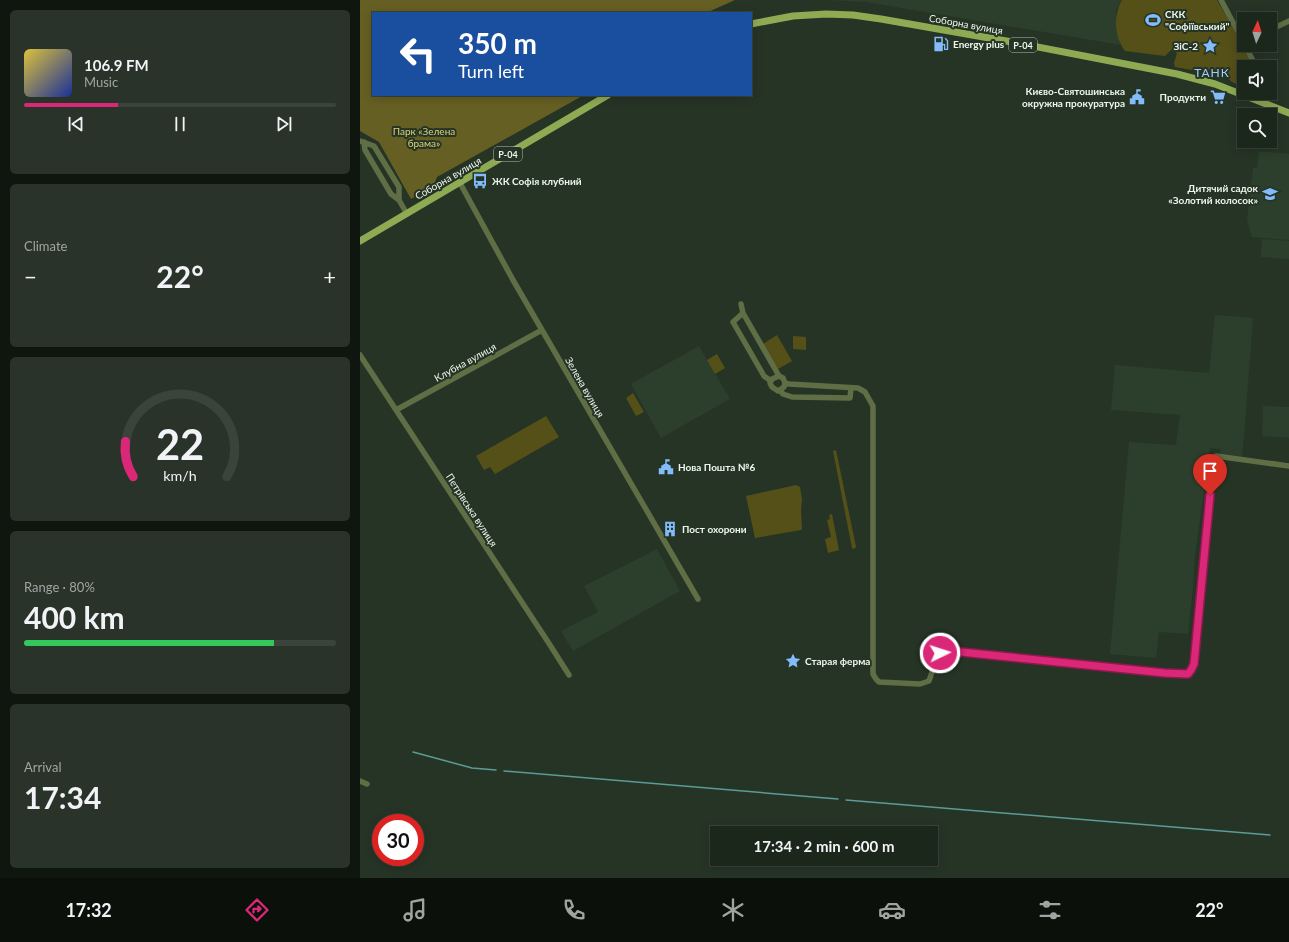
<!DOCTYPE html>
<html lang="en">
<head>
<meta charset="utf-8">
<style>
	:root { --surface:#1c271c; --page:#293329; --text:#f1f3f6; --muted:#a0a5a3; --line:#3a443b; --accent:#db2777 }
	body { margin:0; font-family:Lato,sans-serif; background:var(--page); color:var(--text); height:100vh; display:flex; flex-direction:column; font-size:15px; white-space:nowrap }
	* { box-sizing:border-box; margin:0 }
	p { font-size:13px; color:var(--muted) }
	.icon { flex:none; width:22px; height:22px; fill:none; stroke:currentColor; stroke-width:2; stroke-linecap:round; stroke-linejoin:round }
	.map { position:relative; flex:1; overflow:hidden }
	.drawer { display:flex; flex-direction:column; gap:10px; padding:10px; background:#0f150f; width:360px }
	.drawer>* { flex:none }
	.hud { position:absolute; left:12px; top:12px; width:380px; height:84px; border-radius:0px; box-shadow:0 2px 10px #0003,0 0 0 1px var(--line); background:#1a4fa0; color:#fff; overflow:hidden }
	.needle { width:26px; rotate:4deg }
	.fabs { position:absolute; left:877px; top:12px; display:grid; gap:8px }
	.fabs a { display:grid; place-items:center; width:40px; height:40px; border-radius:0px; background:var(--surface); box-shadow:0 2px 10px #0003,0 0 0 1px var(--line); font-size:20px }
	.speed { position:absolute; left:12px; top:814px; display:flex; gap:8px; font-size:20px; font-weight:700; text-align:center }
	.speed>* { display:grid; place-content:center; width:52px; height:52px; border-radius:50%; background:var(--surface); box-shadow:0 2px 10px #0003,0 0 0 1px var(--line); line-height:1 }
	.speed .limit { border:6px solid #d22; background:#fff; color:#111 }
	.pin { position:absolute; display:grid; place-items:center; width:34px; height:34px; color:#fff; margin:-41px -17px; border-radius:50% 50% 50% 0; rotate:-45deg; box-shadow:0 0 4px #0007 }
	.pin .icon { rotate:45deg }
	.me { position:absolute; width:44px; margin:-22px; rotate:86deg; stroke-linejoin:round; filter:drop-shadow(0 0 3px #0008) }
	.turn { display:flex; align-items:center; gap:14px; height:84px; padding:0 20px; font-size:18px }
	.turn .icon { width:52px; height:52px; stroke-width:2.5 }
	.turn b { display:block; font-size:28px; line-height:34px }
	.big { font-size:30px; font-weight:700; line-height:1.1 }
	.drawer .card { flex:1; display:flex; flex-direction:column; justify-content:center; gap:6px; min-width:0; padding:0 14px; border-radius:6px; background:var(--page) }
	.drawer .dial { align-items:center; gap:0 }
	.dial svg { height:104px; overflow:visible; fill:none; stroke:var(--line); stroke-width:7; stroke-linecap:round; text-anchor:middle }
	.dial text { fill:var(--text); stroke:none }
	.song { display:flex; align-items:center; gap:12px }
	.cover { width:48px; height:48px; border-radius:6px; background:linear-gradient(135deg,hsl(50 70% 55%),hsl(230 70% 35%)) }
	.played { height:4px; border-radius:2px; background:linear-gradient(90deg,var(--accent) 30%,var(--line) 30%) }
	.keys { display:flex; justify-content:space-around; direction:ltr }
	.heat { display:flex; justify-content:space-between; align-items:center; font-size:22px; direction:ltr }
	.charge { height:6px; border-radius:3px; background:linear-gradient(90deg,#34c759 80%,var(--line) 0) }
	.trip { position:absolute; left:350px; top:826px; width:228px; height:40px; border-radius:0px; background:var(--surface); box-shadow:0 2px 10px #0003,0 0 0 1px var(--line); font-weight:700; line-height:40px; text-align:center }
	.tabs { display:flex; height:64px; justify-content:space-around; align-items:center; background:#0b100b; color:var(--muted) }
	.tabs .icon { width:28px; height:28px }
	.tabs .selected { color:var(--accent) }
	.tabs b { font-size:18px; color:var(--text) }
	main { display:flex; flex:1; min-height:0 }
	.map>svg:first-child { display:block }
	.built { fill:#2b3f2c }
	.green { fill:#555018 }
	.forest { fill:#665f23 }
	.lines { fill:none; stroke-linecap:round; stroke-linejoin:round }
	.stream { stroke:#5b9c96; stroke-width:1.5 }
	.minor { stroke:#606e45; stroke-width:5.5 }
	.major { stroke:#8eab54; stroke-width:7 }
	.route-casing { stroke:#8e194d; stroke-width:10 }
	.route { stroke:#db2777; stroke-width:7 }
	.labels { text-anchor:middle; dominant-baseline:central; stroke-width:4; stroke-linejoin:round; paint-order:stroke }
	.shield { fill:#263426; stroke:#b1bcb1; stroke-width:1 }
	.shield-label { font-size:9px; font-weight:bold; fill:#edf6ed }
	.poi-label { font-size:10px; font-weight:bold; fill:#edf6ed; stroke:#263426; text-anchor:start }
	.street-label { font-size:10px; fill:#edf6ed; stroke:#263426 }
	.park-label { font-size:10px; fill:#dbd37a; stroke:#263426 }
	.quarter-label { font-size:12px; letter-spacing:1px; fill:#a1cbfa; stroke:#263426 }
</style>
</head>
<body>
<main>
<section class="drawer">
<div class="card">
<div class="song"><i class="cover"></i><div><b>106.9 FM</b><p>Music</p></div></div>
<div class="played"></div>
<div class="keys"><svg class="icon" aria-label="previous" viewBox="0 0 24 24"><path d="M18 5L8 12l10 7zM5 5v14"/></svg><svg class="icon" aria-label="pause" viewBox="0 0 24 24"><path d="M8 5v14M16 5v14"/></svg><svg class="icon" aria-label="next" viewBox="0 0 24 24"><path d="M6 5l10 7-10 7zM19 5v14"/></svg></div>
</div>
<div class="card"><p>Climate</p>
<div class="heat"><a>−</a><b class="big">22°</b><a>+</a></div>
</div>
<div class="card dial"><svg viewBox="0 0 100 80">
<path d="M14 69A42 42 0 1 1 86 69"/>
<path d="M14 69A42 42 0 0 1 8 42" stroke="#db2777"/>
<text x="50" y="56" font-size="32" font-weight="700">22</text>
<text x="50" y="72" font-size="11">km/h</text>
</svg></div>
<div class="card"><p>Range · 80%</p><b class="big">400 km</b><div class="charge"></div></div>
<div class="card"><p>Arrival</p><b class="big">17:34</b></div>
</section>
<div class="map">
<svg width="929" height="878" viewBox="0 0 929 878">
	<rect width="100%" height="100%" fill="#263426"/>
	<path class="built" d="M 467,0 L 762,0 L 756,10 L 756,30 L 761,45 L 506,2 Z
		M 899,151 L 929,154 L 929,240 L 892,237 L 887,220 L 893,168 L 897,168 Z
		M 902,239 L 929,241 L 929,259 L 901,257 Z
		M 855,315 L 893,318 L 885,424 L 882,457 L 860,454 L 861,449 L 850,448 L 835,556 L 833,588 L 828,634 L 799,632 L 796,658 L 750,654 L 769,442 L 816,445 L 820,415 L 751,410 L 755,365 L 849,373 Z
		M 339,346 L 370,399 L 301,438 L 271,384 Z
		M 903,406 L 929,407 L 929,438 L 902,436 Z
		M 297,549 L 320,591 L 213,651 L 201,631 L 238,612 L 224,586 Z"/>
	<path class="green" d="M 762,0 L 857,0 L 871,24 L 893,67 L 884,67 L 884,83 L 880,83 L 880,86 L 872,82 L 858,69 L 854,69 L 838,71 L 815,67 L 814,63 L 817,53 L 811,50 L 805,56 L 765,51 C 754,36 753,16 762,0 Z
		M 417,335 L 432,361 L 418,369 L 403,344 Z
		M 433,336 L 446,337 L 446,350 L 433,349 Z
		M 357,354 L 365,368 L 355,374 L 347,360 Z
		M 273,393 L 284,412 L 276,416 L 266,398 Z
		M 186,416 L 199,437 L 135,474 L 130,467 L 124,470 L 116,456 Z
		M 476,450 L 496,547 L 494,549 L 492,548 L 473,451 Z
		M 436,485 L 440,487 L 442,499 L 441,511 L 442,529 L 441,530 L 395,538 L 386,496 Z
		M 472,514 L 479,550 L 468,553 L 465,539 L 471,537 L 467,520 L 470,519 L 469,515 Z"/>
	<path class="forest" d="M 0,0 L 375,0 L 346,13 L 13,13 L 13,95 L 224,95 L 77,177 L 73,187 L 51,199 L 19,142 L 0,131 Z"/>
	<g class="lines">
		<path class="stream" d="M 53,752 L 112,768 L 136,770
			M 144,771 L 478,799
			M 486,800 L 910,835"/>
		<path class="minor" d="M 861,0 L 884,43
			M 910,30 L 929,21
			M 885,45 L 896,67
			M 902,103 L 904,93
			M 0,141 L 14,146 L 39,187 L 39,200
			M 4,142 L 5,150 L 31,194 L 39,200 L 47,214
			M 100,183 L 153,280 L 338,599
			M 381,304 L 383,313 L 419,376
			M 383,313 L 373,322 L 404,376 L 411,381
			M 0,355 L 190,645 L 209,675
			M 425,383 L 424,387 L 418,391 L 412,387 L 410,383 L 412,379 L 419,376 L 423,378 L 425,383 L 429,384 L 498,388 L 505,392 L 513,406 L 513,674 L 516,679 L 519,682 L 560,684 L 569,681 L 577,657 L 585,651 L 820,674 C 828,674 831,672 834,664 L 849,506 L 856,456 L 929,466
			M 420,390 L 423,394 L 432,397 L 490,398 L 491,388
			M 36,410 L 182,330
			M 0,781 L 7,784"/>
		<path class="major" d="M 391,24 L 433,16 L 466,14 L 493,15 L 521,19 L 652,42 L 817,74 L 855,84 L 929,113
			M 0,241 L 248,95"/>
	</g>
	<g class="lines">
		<g class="route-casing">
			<path id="route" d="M 580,653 L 585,651 L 591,651 L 805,673 L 828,674 L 831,670 L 834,664 L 850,495"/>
		</g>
		<use href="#route" class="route"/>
	</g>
	<defs>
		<g id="stadium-bare" transform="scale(1.2)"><path d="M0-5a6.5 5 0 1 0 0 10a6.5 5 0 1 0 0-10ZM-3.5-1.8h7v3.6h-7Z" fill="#83bcfb" stroke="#263426" stroke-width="2.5" paint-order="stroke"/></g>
		<g id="fuel-bare" transform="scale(1.2)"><path d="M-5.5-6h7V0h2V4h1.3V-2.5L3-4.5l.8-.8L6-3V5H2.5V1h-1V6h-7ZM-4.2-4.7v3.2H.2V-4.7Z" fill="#83bcfb" stroke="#263426" stroke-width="2.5" paint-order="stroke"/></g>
		<g id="sight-bare" transform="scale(1.2)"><path d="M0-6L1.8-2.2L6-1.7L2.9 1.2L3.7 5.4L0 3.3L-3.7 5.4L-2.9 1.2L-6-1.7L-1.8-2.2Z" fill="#83bcfb" stroke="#263426" stroke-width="2.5" paint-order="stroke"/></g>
		<g id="civic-bare" transform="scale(1.2)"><path d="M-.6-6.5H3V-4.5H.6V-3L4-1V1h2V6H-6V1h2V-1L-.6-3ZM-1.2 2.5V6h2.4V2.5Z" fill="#83bcfb" stroke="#263426" stroke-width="2.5" paint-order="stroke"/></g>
		<g id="supermarket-bare" transform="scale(1.2)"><path d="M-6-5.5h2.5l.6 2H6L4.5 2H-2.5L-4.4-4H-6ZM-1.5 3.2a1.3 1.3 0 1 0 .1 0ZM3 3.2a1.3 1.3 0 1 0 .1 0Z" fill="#83bcfb" stroke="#263426" stroke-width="2.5" paint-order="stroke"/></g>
		<g id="bus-bare" transform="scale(1.2)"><path d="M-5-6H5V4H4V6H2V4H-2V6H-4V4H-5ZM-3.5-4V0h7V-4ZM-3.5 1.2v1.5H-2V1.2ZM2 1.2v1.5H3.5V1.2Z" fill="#83bcfb" stroke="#263426" stroke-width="2.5" paint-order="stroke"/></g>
		<g id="school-bare" transform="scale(1.2)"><path d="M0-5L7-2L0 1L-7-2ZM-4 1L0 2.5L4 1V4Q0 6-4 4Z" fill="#83bcfb" stroke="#263426" stroke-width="2.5" paint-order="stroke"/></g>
		<g id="building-bare" transform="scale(1.2)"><path d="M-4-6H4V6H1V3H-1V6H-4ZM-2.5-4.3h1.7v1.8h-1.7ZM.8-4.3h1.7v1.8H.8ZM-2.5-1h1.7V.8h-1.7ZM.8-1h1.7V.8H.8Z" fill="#83bcfb" stroke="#263426" stroke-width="2.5" paint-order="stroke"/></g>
	</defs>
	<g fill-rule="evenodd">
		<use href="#stadium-bare" x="793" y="20"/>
		<use href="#fuel-bare" x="581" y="44"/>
		<use href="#sight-bare" x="850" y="46"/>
		<use href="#civic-bare" x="777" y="97"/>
		<use href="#supermarket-bare" x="858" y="97"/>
		<use href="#bus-bare" x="120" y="181"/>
		<use href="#school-bare" x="910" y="194"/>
		<use href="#civic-bare" x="306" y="467"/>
		<use href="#building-bare" x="310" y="529"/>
		<use href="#sight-bare" x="433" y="661"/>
	</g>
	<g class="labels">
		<g class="shield">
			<rect x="649" y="38" width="28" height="14" rx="3"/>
			<rect x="134" y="147" width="28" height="14" rx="3"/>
		</g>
		<g class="shield-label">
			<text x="663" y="45">Р-04</text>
			<text x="148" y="154">Р-04</text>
		</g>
		<g class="poi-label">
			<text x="805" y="14">СКК<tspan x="805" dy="12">"Софіївський"</tspan></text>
			<text x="593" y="44">Energy plus</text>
			<text x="838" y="46" text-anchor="end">ЗіС-2</text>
			<text x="765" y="91" text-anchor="end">Києво-Святошинська<tspan x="765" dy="12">окружна прокуратура</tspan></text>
			<text x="846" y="97" text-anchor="end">Продукти</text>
			<text x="132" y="181">ЖК Софія клубний</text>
			<text x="898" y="188" text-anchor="end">Дитячий садок<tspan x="898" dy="12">«Золотий колосок»</tspan></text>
			<text x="318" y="467">Нова Пошта №6</text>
			<text x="322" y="529">Пост охорони</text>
			<text x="445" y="661">Старая ферма</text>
		</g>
		<g class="street-label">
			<text transform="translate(606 24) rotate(10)">Соборна вулиця</text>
			<text transform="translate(88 178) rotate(-30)">Соборна вулиця</text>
			<text transform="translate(105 362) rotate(-29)">Клубна вулиця</text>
			<text transform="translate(225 387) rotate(60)">Зелена вулиця</text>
			<text transform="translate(112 510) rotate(57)">Петрівська вулиця</text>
		</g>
		<g class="park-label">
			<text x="64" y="131">Парк «Зелена<tspan x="64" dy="12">брама»</tspan></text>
		</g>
		<g class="quarter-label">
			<text x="852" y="72">ТАНК</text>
		</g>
	</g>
</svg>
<div class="fabs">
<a><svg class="needle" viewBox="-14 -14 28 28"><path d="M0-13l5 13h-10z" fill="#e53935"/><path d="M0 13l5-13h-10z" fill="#a0a5a3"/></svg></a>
<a><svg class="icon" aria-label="sound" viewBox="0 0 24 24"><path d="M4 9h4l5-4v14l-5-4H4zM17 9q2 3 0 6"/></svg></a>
<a><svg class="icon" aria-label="search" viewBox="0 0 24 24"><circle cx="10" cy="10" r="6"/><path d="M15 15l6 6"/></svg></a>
</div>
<div class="speed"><div class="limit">30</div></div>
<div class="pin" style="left:850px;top:495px;background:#d93025"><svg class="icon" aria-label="arrive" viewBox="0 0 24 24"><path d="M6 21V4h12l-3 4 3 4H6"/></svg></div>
<svg class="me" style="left:580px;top:653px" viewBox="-20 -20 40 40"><circle r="17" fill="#db2777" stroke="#fff" stroke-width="3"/><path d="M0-11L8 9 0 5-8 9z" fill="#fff"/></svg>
<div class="trip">17:34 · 2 min · 600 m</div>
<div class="hud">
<div class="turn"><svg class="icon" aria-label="left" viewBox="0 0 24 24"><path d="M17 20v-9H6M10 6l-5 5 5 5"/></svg><div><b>350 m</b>Turn left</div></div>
</div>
</div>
</main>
<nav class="tabs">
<b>17:32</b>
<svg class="icon selected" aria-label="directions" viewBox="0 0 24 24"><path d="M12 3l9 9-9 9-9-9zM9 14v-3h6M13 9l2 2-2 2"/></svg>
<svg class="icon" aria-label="music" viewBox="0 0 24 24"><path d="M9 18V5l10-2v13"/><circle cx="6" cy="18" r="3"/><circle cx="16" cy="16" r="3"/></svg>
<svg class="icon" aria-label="phone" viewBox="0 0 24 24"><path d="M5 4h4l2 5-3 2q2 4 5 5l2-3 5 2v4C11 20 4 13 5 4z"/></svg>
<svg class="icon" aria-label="climate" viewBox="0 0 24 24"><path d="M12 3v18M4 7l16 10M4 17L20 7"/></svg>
<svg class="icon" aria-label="car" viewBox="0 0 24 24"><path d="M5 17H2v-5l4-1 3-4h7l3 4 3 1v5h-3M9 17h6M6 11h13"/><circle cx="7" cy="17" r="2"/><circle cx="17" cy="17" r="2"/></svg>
<svg class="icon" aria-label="filters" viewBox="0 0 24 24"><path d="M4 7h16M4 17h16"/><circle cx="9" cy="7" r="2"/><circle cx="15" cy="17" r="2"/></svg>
<b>22°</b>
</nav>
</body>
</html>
